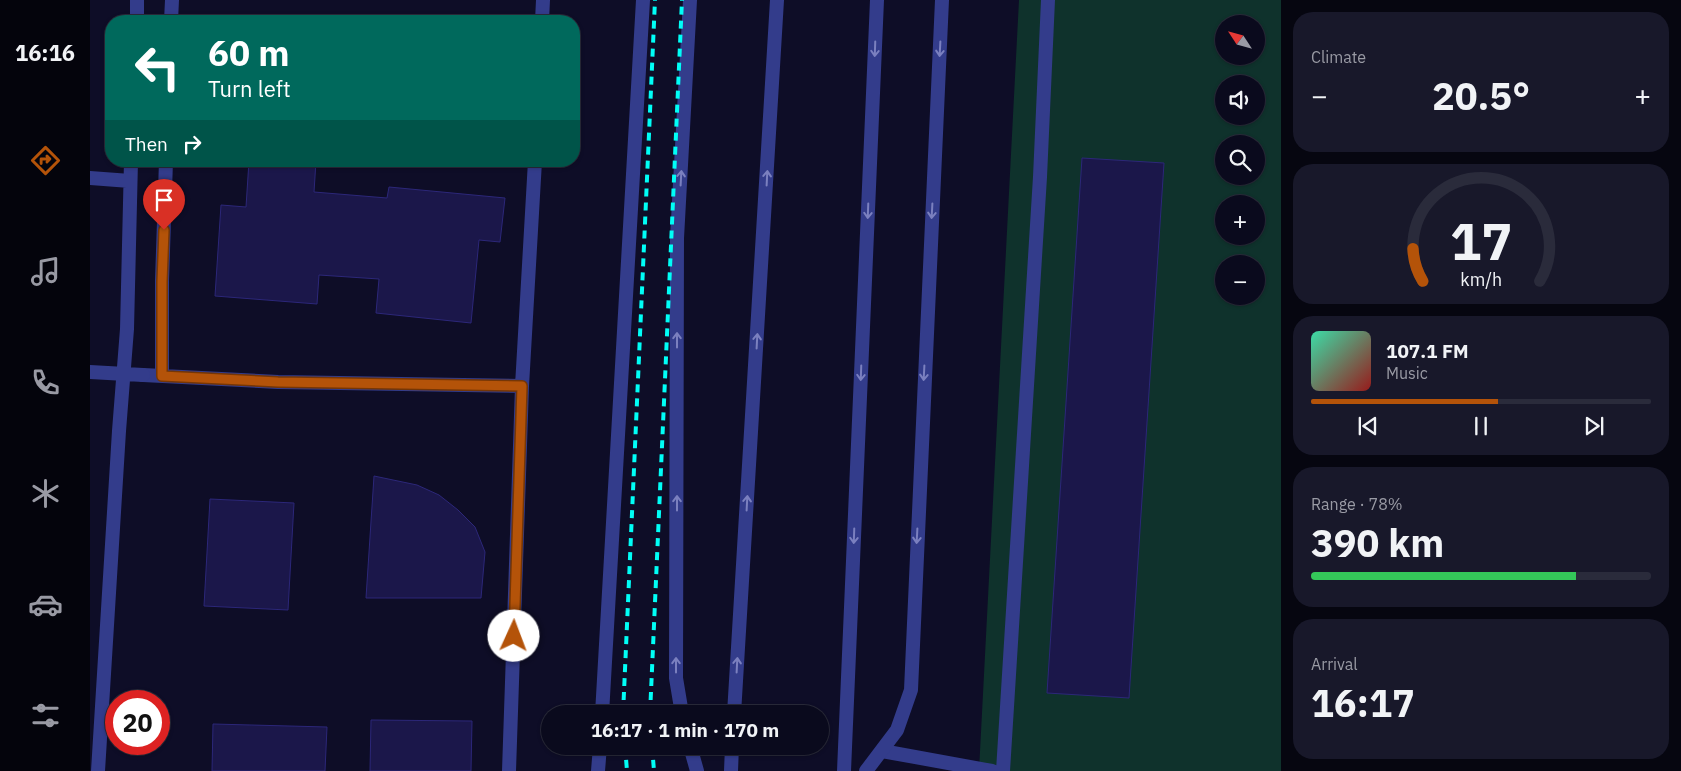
<!DOCTYPE html>
<html lang="en">
<head>
<meta charset="utf-8">
<style>
	:root { --surface:#0a0a1d; --page:#18182a; --text:#f1f3f6; --muted:#999aa4; --line:#2a2b3b; --accent:#b45309 }
	body { margin:0; font-family:"IBM Plex Sans",sans-serif; background:var(--page); color:var(--text); height:100vh; display:flex; flex-direction:column; font-size:19px; white-space:nowrap }
	* { box-sizing:border-box; margin:0 }
	p { font-size:16px; color:var(--muted) }
	.icon { flex:none; width:28px; height:28px; fill:none; stroke:currentColor; stroke-width:2; stroke-linecap:round; stroke-linejoin:round }
	.map { position:relative; flex:1; overflow:hidden }
	.drawer { display:flex; flex-direction:column; gap:12px; padding:12px; background:#060610; width:400px }
	.drawer>* { flex:none }
	.top-card { position:absolute; left:15px; top:15px; width:475px; height:152px; border-radius:20px; box-shadow:0 1px 4px #0004,0 0 0 1px var(--line); background:#00695c; color:#fff; overflow:hidden }
	.needle { width:32px; rotate:306deg }
	.tools { position:absolute; left:1125px; top:15px; display:grid; gap:10px }
	.tools a { display:grid; place-items:center; width:50px; height:50px; border-radius:50%; background:var(--surface); box-shadow:0 1px 4px #0004,0 0 0 1px var(--line); font-size:25px }
	.speed { position:absolute; left:15px; top:690px; display:flex; gap:10px; font-size:25px; font-weight:700; text-align:center }
	.speed>* { display:grid; place-content:center; width:65px; height:65px; border-radius:50%; background:var(--surface); box-shadow:0 1px 4px #0004,0 0 0 1px var(--line); line-height:1 }
	.speed .limit { border:8px solid #d22; background:#fff; color:#111 }
	.pin { position:absolute; display:grid; place-items:center; width:42px; height:42px; color:#fff; margin:-51px -21px; border-radius:50% 50% 50% 0; rotate:-45deg; box-shadow:0 0 5px #0007 }
	.pin .icon { rotate:45deg }
	.me { position:absolute; width:55px; margin:-28px; rotate:2deg; stroke-linejoin:round; filter:drop-shadow(0 0 4px #0008) }
	.turn { display:flex; align-items:center; gap:18px; height:105px; padding:0 20px; font-size:22px }
	.turn .icon { width:65px; height:65px; stroke-width:2.5 }
	.turn b { display:block; font-size:35px; line-height:42px }
	.then { display:flex; align-items:center; height:48px; padding:0 20px; background:#0003; gap:10px; font-size:19px }
	.big { font-size:38px; font-weight:800; line-height:1.1 }
	.drawer .tile { flex:1; display:flex; flex-direction:column; justify-content:center; gap:8px; min-width:0; padding:0 18px; border-radius:20px; background:var(--page) }
	.drawer .dial { align-items:center; gap:0 }
	.dial svg { height:130px; overflow:visible; fill:none; stroke:var(--line); stroke-width:7; stroke-linecap:round; text-anchor:middle }
	.dial text { fill:var(--text); stroke:none }
	.song { display:flex; align-items:center; gap:15px }
	.cover { width:60px; height:60px; border-radius:8px; background:linear-gradient(135deg,hsl(160 70% 55%),hsl(0 70% 35%)) }
	.played { height:5px; border-radius:2px; background:linear-gradient(90deg,var(--accent) 55%,var(--line) 55%) }
	.keys { display:flex; justify-content:space-around; direction:ltr }
	.heat { display:flex; justify-content:space-between; align-items:center; font-size:28px; direction:ltr }
	.charge { height:8px; border-radius:4px; background:linear-gradient(90deg,#34c759 78%,var(--line) 0) }
	.trip { position:absolute; left:451px; top:705px; width:288px; height:50px; border-radius:25px; background:var(--surface); box-shadow:0 1px 4px #0004,0 0 0 1px var(--line); font-weight:800; line-height:50px; text-align:center }
	main { display:flex; flex:1; min-height:0 }
	.tab-bar { display:flex; flex-direction:column; width:90px; justify-content:space-around; align-items:center; background:#04040c; color:var(--muted) }
	.tab-bar .icon { width:35px; height:35px }
	.tab-bar .selected { color:var(--accent) }
	.tab-bar b { font-size:22px; color:var(--text) }
	.map>svg:first-child { display:block }
	.green { fill:#0f322c; fill-rule:evenodd }
	.building { fill:#1b174a; stroke:#2c2779 }
	.lines { fill:none; stroke-linecap:round; stroke-linejoin:round }
	.service { stroke:#333c8b; stroke-width:14 }
	.minor { stroke:#333c8b; stroke-width:14 }
	.tertiary { stroke:#333c8b; stroke-width:14 }
	.rail { stroke:#00fef7; stroke-width:4; stroke-dasharray:8 6; stroke-linecap:butt }
	.oneway { stroke:#7b80bf }
	.route-casing { stroke:#753606; stroke-width:12 }
	.route { stroke:#b45309; stroke-width:9 }
</style>
</head>
<body>
<main>
<nav class="tab-bar">
<b>16:16</b>
<svg class="icon selected" aria-label="directions" viewBox="0 0 24 24"><path d="M12 3l9 9-9 9-9-9zM9 14v-3h6M13 9l2 2-2 2"/></svg>
<svg class="icon" aria-label="music" viewBox="0 0 24 24"><path d="M9 18V5l10-2v13"/><circle cx="6" cy="18" r="3"/><circle cx="16" cy="16" r="3"/></svg>
<svg class="icon" aria-label="phone" viewBox="0 0 24 24"><path d="M5 4h4l2 5-3 2q2 4 5 5l2-3 5 2v4C11 20 4 13 5 4z"/></svg>
<svg class="icon" aria-label="climate" viewBox="0 0 24 24"><path d="M12 3v18M4 7l16 10M4 17L20 7"/></svg>
<svg class="icon" aria-label="car" viewBox="0 0 24 24"><path d="M5 17H2v-5l4-1 3-4h7l3 4 3 1v5h-3M9 17h6M6 11h13"/><circle cx="7" cy="17" r="2"/><circle cx="17" cy="17" r="2"/></svg>
<svg class="icon" aria-label="filters" viewBox="0 0 24 24"><path d="M4 7h16M4 17h16"/><circle cx="9" cy="7" r="2"/><circle cx="15" cy="17" r="2"/></svg>
</nav>
<div class="map">
<svg width="1191" height="771" viewBox="0 0 1191 771">
	<rect width="100%" height="100%" fill="#0e0d27"/>
	<path class="green" d="M 929,0 L 1191,0 L 1191,771 L 889,771 ZM 1134,24 L 1166,24 L 1166,56 L 1134,56 ZM 1134,84 L 1166,84 L 1166,116 L 1134,116 ZM 1134,144 L 1166,144 L 1166,176 L 1134,176 ZM 1134,204 L 1166,204 L 1166,236 L 1134,236 ZM 1134,264 L 1166,264 L 1166,296 L 1134,296 Z"/>
	<path class="building" d="M 992,158 L 1074,163 L 1039,698 L 957,693 Z
		M 159,161 L 226,161 L 224,192 L 297,198 L 299,187 L 415,198 L 410,242 L 389,240 L 381,323 L 286,313 L 289,279 L 229,275 L 227,304 L 125,296 L 131,205 L 156,207 Z
		M 284,476 L 327,485 L 349,495 L 368,510 L 385,527 L 395,552 L 391,598 L 276,598 Z
		M 120,499 L 204,503 L 198,610 L 114,606 Z
		M 281,720 L 382,721 L 381,771 L 280,771 Z
		M 123,724 L 237,727 L 235,771 L 122,771 Z"/>
	<g class="lines">
		<path class="service" d="M 81,21 L 82,0
			M 452,21 L 453,0
			M 53,375 L 188,382 L 432,386
			M 72,375 L 72,281 L 76,161
			M 419,771 L 432,386 L 445,161"/>
		<path class="minor" d="M 47,21 L 47,0
			M 0,178 L 40,181
			M 0,372 L 53,375
			M 512,714 L 553,0
			M 792,751 L 902,771
			M 8,771 L 29,431 L 37,329 L 41,161
			M 508,771 L 510,746
			M 913,771 L 950,177 L 958,0"/>
		<path class="tertiary" d="M 592,714 L 586,678 L 587,238 L 600,0
			M 644,714 L 687,0
			M 600,746 L 607,771
			M 641,771 L 642,746
			M 754,771 L 787,0
			M 776,771 L 807,730 L 821,690 L 852,0"/>
		<path class="rail" d="M 533,714 L 565,0
			M 560,714 L 592,0
			M 535,746 L 537,771
			M 562,746 L 564,771"/>
	</g>
	<defs><path id="oneway-shaft" d="M-6 0H5M1.5-3L5.5 0L1.5 3" fill="none" stroke-width="1.6" stroke-linecap="round" stroke-linejoin="round" transform="scale(1.25)"/></defs>
	<g class="oneway">
		<use href="#oneway-shaft" transform="translate(785 49) rotate(92)"/>
		<use href="#oneway-shaft" transform="translate(850 49) rotate(93)"/>
		<use href="#oneway-shaft" transform="translate(591 178) rotate(-87)"/>
		<use href="#oneway-shaft" transform="translate(677 178) rotate(-87)"/>
		<use href="#oneway-shaft" transform="translate(778 211) rotate(92)"/>
		<use href="#oneway-shaft" transform="translate(842 211) rotate(93)"/>
		<use href="#oneway-shaft" transform="translate(587 340) rotate(-90)"/>
		<use href="#oneway-shaft" transform="translate(667 341) rotate(-87)"/>
		<use href="#oneway-shaft" transform="translate(771 373) rotate(92)"/>
		<use href="#oneway-shaft" transform="translate(834 373) rotate(93)"/>
		<use href="#oneway-shaft" transform="translate(587 503) rotate(-90)"/>
		<use href="#oneway-shaft" transform="translate(657 503) rotate(-87)"/>
		<use href="#oneway-shaft" transform="translate(764 536) rotate(92)"/>
		<use href="#oneway-shaft" transform="translate(827 536) rotate(93)"/>
		<use href="#oneway-shaft" transform="translate(586 665) rotate(-90)"/>
		<use href="#oneway-shaft" transform="translate(647 665) rotate(-87)"/>
	</g>
	<g class="lines">
		<g class="route-casing">
			<path id="route" d="M 74,230 L 72,282 L 72,376 L 188,382 L 432,386 L 424,636"/>
		</g>
		<use href="#route" class="route"/>
	</g>
</svg>
<div class="tools">
<a><svg class="needle" viewBox="-14 -14 28 28"><path d="M0-13l5 13h-10z" fill="#e53935"/><path d="M0 13l5-13h-10z" fill="#999aa4"/></svg></a>
<a><svg class="icon" aria-label="sound" viewBox="0 0 24 24"><path d="M4 9h4l5-4v14l-5-4H4zM17 9q2 3 0 6"/></svg></a>
<a><svg class="icon" aria-label="search" viewBox="0 0 24 24"><circle cx="10" cy="10" r="6"/><path d="M15 15l6 6"/></svg></a>
<a>+</a>
<a>−</a>
</div>
<div class="speed"><div class="limit">20</div></div>
<div class="pin" style="left:74px;top:230px;background:#d93025"><svg class="icon" aria-label="arrive" viewBox="0 0 24 24"><path d="M6 21V4h12l-3 4 3 4H6"/></svg></div>
<svg class="me" style="left:424px;top:636px" viewBox="-20 -20 40 40"><circle r="19" fill="#fff"/><path d="M0-13L10 11 0 6-10 11z" fill="#b45309"/></svg>
<div class="trip">16:17 · 1 min · 170 m</div>
<div class="top-card">
<div class="turn"><svg class="icon" aria-label="left" viewBox="0 0 24 24"><path d="M17 20v-9H6M10 6l-5 5 5 5"/></svg><div><b>60 m</b>Turn left</div></div>
<div class="then">Then<svg class="icon" aria-label="right" viewBox="0 0 24 24"><path d="M7 20v-9h11M14 6l5 5-5 5"/></svg></div>
</div>
</div>
<section class="drawer">
<div class="tile"><p>Climate</p>
<div class="heat"><a>−</a><b class="big">20.5°</b><a>+</a></div>
</div>
<div class="tile dial"><svg viewBox="0 0 100 80">
<path d="M14 69A42 42 0 1 1 86 69"/>
<path d="M14 69A42 42 0 0 1 8 49" stroke="#b45309"/>
<text x="50" y="56" font-size="32" font-weight="700">17</text>
<text x="50" y="72" font-size="11">km/h</text>
</svg></div>
<div class="tile">
<div class="song"><i class="cover"></i><div><b>107.1 FM</b><p>Music</p></div></div>
<div class="played"></div>
<div class="keys"><svg class="icon" aria-label="previous" viewBox="0 0 24 24"><path d="M18 5L8 12l10 7zM5 5v14"/></svg><svg class="icon" aria-label="pause" viewBox="0 0 24 24"><path d="M8 5v14M16 5v14"/></svg><svg class="icon" aria-label="next" viewBox="0 0 24 24"><path d="M6 5l10 7-10 7zM19 5v14"/></svg></div>
</div>
<div class="tile"><p>Range · 78%</p><b class="big">390 km</b><div class="charge"></div></div>
<div class="tile"><p>Arrival</p><b class="big">16:17</b></div>
</section>
</main>
</body>
</html>
